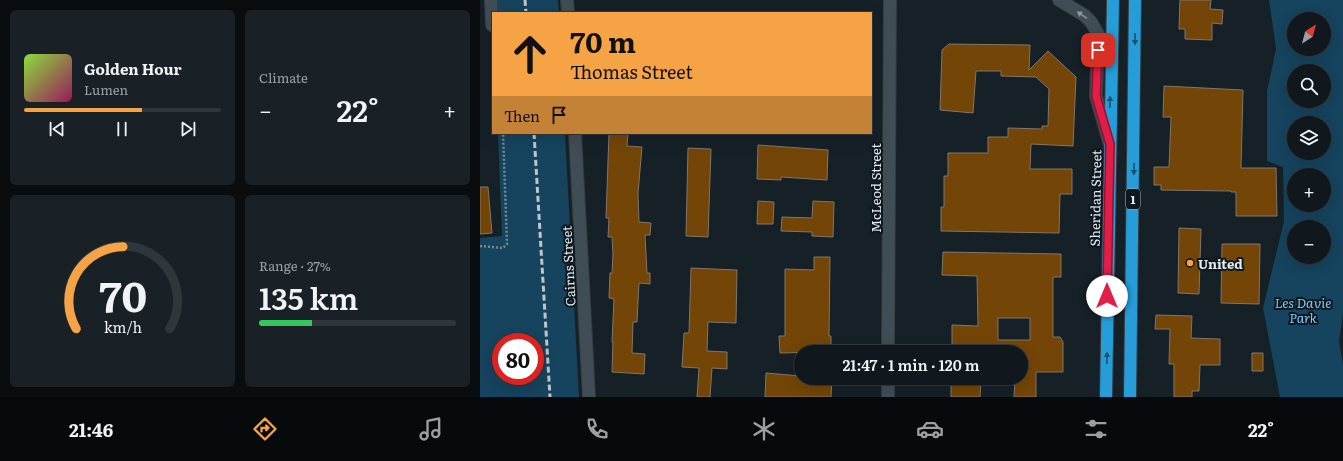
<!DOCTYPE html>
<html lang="en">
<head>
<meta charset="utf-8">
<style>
	:root { --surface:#10181d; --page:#192126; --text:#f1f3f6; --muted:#9ca0a4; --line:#30373b; --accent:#f5a345 }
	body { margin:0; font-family:Literata,serif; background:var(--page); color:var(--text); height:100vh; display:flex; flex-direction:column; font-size:15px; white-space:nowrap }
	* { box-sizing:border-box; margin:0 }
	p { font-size:13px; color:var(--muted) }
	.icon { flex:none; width:22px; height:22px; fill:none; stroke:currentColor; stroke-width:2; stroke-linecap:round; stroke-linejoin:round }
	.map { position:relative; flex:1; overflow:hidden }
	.sheet { display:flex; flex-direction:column; gap:10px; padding:10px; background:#090d10; width:480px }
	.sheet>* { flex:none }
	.guide { position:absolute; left:12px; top:12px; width:380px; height:122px; border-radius:0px; box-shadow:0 4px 16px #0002,0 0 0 1px var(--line); background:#f5a345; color:#111; overflow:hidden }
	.needle { width:26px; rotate:36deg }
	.controls { position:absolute; left:807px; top:12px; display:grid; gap:8px }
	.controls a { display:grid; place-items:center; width:44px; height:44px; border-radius:50%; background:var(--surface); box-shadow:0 4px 16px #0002,0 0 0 1px var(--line); font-size:20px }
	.speed { position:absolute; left:12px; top:333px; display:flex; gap:8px; font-size:20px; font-weight:700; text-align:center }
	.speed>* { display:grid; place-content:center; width:52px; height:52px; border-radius:50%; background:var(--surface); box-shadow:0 4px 16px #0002,0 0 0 1px var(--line); line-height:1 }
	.speed .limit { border:6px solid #d22; background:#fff; color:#111 }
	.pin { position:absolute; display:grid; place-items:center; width:34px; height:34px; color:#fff; margin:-17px; border-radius:8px; box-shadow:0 2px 6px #0006 }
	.me { position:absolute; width:44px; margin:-22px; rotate:0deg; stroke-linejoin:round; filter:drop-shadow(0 0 3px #0008) }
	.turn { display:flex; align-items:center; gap:14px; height:84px; padding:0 12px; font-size:18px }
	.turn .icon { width:52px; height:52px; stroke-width:2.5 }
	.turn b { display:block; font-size:28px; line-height:34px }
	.then { display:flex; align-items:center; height:38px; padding:0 12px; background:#0003; gap:8px; font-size:15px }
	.big { font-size:30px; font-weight:600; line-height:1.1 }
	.sheet .widget { flex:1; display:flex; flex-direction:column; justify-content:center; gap:6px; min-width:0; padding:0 14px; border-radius:6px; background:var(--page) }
	.sheet .dial { align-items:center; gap:0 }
	.dial svg { height:104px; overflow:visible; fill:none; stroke:var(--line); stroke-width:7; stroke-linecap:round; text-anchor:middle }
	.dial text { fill:var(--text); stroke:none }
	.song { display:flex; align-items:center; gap:12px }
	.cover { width:48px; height:48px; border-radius:6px; background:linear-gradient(135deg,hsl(90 70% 55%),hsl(330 70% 35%)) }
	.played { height:4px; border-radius:2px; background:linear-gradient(90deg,var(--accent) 60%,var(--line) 60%) }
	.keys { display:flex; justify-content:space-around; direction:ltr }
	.heat { display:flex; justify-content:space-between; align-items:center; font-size:22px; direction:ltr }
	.charge { height:6px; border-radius:3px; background:linear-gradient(90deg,#34c759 27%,var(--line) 0) }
	.sheet .tiles { flex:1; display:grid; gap:10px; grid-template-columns:repeat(2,1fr) }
	.trip { position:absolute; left:314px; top:345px; width:234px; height:40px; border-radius:20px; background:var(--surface); box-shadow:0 4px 16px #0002,0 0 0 1px var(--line); font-weight:600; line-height:40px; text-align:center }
	.menu { display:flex; height:64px; justify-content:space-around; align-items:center; background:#060a0c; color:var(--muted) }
	.menu .icon { width:28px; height:28px }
	.menu .active { color:var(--accent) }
	.menu b { font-size:18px; color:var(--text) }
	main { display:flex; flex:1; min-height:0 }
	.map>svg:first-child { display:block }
	.green { fill:#16435e; fill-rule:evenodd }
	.building { fill:#734507; stroke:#81766c; fill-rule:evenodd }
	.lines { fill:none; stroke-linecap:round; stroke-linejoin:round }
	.minor-casing { stroke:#343c41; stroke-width:14 }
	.tertiary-casing { stroke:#343c41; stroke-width:14 }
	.trunk-casing { stroke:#343c41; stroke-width:14 }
	.path { stroke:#7f878d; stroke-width:2.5; stroke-dasharray:2 2; stroke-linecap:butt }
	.minor { stroke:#414d55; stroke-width:12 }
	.tertiary { stroke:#414d55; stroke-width:12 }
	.trunk { stroke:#269cd8; stroke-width:12 }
	.rail { stroke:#bec6cb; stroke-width:3; stroke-dasharray:6 3; stroke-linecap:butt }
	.oneway { fill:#8a949b }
	.oneway2 { fill:#185372 }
	.route-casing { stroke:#92132f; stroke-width:10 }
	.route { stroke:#e11d48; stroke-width:7 }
	.poi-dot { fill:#f5a345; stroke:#0d171e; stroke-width:1.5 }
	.labels { text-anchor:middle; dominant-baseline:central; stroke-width:4; stroke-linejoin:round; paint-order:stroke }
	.shield { fill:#0d171e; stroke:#a4abb1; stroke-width:1 }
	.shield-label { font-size:12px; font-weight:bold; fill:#e4ebf0 }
	.street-label { font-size:13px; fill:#e4ebf0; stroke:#0d171e }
	.poi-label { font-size:13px; font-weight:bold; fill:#e4ebf0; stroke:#0d171e; text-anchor:start }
	.park-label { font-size:13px; font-style:italic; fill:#83cbfb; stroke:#0d171e }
</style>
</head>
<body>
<main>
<section class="sheet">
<div class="tiles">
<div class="widget">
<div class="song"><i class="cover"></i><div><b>Golden Hour</b><p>Lumen</p></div></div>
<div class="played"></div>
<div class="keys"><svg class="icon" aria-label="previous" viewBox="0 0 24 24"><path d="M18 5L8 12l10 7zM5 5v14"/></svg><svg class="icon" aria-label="pause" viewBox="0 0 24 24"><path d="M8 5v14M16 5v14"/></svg><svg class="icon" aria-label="next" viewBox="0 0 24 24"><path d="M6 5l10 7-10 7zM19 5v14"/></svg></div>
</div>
<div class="widget"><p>Climate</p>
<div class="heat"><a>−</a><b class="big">22°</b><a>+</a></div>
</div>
<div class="widget dial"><svg viewBox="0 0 100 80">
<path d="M14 69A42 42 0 1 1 86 69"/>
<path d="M14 69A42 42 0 0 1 50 6" stroke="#f5a345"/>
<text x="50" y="56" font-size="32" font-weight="700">70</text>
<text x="50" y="72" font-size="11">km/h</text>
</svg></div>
<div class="widget"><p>Range · 27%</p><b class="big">135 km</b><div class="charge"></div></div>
</div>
</section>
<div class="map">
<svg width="863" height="397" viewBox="0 0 863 397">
	<rect width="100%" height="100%" fill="#162027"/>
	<path class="green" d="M 13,0 L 78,0 L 79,13 L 13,13 Z
		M 789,0 L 863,0 L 863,314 L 859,341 L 863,365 L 863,397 L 800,397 L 783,308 L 804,221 L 803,167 L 787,161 L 787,91 L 796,49 ZM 814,19 L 844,19 L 844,49 L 814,49 ZM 814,71 L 844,71 L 844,101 L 814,101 ZM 814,123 L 844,123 L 844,153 L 814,153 ZM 814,175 L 844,175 L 844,205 L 814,205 ZM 814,227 L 844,227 L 844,257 L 814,257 Z
		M 18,133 L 85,133 L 99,397 L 0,397 L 0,238 L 22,236 ZM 21,342 L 55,342 L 55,376 L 21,376 Z"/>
	<path class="building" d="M 700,0 L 731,0 L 730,9 L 743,10 L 742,24 L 732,23 L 732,40 L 705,39 L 705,29 L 699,29 Z
		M 469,44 L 550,45 L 549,70 L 568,51 L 596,77 L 593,146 L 551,144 L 550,169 L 592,169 L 592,194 L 580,194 L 579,233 L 461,231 L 461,207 L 464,207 L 464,176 L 468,176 L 468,153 L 508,153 L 508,137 L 528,137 L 528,128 L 562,129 L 562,126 L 568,126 L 569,89 L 556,77 L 521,76 L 521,71 L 496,71 L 493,113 L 460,110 L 462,50 Z
		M 684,86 L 763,90 L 761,168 L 796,168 L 797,216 L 756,216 L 756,192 L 751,192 L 751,191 L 681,190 L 681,185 L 674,185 L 674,167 L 689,167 L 691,117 L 683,117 Z
		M 129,133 L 148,133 L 147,146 L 162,147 L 158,193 L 159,222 L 171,223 L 170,235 L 165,235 L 167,273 L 170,273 L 170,284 L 159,283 L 157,322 L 153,322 L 152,353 L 165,354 L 164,374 L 132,372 L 133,342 L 132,342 L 134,299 L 129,298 L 130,273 L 132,273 L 133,254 L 132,237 L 128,237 L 129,218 L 126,218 Z
		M 278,145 L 348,150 L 347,180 L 301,177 L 301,180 L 277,179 Z
		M 208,148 L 231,149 L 228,237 L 206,236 Z
		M 0,187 L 8,187 L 12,233 L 0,234 Z
		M 278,201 L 294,202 L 293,224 L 277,224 Z
		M 333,201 L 354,202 L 353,237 L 332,236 L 332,232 L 301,231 L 302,217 L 332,218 Z
		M 699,228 L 721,229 L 719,294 L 698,293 Z
		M 742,244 L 780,244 L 779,304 L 741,303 Z
		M 463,252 L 581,254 L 581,277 L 573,277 L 573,337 L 580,337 L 583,342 L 583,372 L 556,372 L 556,397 L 534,397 L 535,378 L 541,378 L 541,352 L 472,352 L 472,325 L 498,326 L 497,276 L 462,275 ZM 518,318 L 550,318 L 550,340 L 518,340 Z
		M 334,257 L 350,257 L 349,336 L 351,336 L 351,352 L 300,353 L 299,336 L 305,336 L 305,269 L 334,270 Z
		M 211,268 L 257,270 L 256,323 L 228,322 L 227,351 L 247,352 L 247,369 L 232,368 L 230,397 L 217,397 L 219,368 L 202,367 L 204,333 L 209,333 Z
		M 676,315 L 712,316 L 711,338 L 740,339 L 740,365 L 720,365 L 719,391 L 712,391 L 712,397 L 694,397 L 694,364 L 689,364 L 690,329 L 675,329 Z
		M 772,353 L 783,353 L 783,371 L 772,371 Z
		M 286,373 L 321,376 L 321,378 L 352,378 L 351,397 L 285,397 Z
		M 471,378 L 501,378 L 500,397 L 471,397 Z"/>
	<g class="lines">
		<g class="minor-casing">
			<path id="minor" d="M 11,0 L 12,25
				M 87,0 L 88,13
				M 579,0 L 604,15 L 611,22 L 618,34 L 616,96 L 629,142
				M 95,133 L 109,397"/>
		</g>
		<g class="tertiary-casing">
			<path id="tertiary" d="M 408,352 L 410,0
				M 408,397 L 408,378"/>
		</g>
		<g class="trunk-casing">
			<path id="trunk" d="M 626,397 L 633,0
				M 650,397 L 655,0"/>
		</g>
		<path class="path" d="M 0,246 L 23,248 L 27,244 L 23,133"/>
		<use href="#minor" class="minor"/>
		<use href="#tertiary" class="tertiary"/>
		<use href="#trunk" class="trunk"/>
		<path class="rail" d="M 45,0 L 46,13
			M 54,133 L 70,397"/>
	</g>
	<defs><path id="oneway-solid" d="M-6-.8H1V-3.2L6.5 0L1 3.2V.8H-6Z"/></defs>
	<use class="oneway" href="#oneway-solid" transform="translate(602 15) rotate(-146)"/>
	<g class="oneway2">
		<use href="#oneway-solid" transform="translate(655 39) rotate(90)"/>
		<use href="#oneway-solid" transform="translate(630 102) rotate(-89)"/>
		<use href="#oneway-solid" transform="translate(654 169) rotate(91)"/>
		<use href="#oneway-solid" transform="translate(627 358) rotate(-89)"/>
	</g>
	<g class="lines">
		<g class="route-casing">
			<path id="route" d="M 618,50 L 616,96 L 630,144 L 627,296"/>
		</g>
		<use href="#route" class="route"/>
	</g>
	<circle class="poi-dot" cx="710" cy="263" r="4"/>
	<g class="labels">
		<rect class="shield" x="646" y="189" width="14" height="20" rx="3"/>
		<g class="shield-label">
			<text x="653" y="199">1</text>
		</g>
		<g class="street-label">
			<text transform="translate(395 188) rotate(-90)">McLeod Street</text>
			<text transform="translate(615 198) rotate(-89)">Sheridan Street</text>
			<text transform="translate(88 266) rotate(-93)">Cairns Street</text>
		</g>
		<g class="poi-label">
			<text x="718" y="263">United</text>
		</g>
		<g class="park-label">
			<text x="823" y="302">Les Davie<tspan x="823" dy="15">Park</tspan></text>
		</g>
	</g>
</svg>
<div class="controls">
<a><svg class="needle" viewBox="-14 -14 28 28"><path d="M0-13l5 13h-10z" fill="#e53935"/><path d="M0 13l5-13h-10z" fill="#9ca0a4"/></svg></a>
<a><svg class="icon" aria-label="search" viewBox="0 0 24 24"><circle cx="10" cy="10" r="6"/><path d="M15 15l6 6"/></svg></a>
<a><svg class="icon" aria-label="layers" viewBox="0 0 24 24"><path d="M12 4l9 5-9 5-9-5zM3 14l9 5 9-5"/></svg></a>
<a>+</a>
<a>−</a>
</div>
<div class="speed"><div class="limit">80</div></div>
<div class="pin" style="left:618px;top:50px;background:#d93025"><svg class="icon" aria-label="arrive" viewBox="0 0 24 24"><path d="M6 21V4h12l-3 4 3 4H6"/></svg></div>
<svg class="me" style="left:627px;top:296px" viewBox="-20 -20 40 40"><circle r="19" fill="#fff"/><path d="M0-13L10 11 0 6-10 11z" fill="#e11d48"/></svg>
<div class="trip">21:47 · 1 min · 120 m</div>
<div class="guide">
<div class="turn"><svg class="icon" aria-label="ahead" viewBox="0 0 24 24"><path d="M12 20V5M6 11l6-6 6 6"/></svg><div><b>70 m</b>Thomas Street</div></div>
<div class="then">Then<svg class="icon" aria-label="arrive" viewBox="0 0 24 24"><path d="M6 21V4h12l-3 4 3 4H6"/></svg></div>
</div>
</div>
</main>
<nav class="menu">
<b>21:46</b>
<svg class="icon active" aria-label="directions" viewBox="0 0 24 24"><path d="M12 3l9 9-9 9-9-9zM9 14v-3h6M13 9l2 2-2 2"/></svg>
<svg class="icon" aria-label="music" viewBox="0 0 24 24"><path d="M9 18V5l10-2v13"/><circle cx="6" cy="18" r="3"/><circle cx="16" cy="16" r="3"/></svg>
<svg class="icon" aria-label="phone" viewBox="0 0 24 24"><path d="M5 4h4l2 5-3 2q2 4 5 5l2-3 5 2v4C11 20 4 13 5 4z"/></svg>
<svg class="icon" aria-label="climate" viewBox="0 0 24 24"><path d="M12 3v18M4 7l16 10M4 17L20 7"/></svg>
<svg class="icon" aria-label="car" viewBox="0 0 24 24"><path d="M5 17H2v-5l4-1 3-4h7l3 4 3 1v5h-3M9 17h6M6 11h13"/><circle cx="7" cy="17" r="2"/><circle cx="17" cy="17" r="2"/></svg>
<svg class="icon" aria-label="filters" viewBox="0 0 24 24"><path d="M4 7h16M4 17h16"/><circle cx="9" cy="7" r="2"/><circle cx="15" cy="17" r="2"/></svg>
<b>22°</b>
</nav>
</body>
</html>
